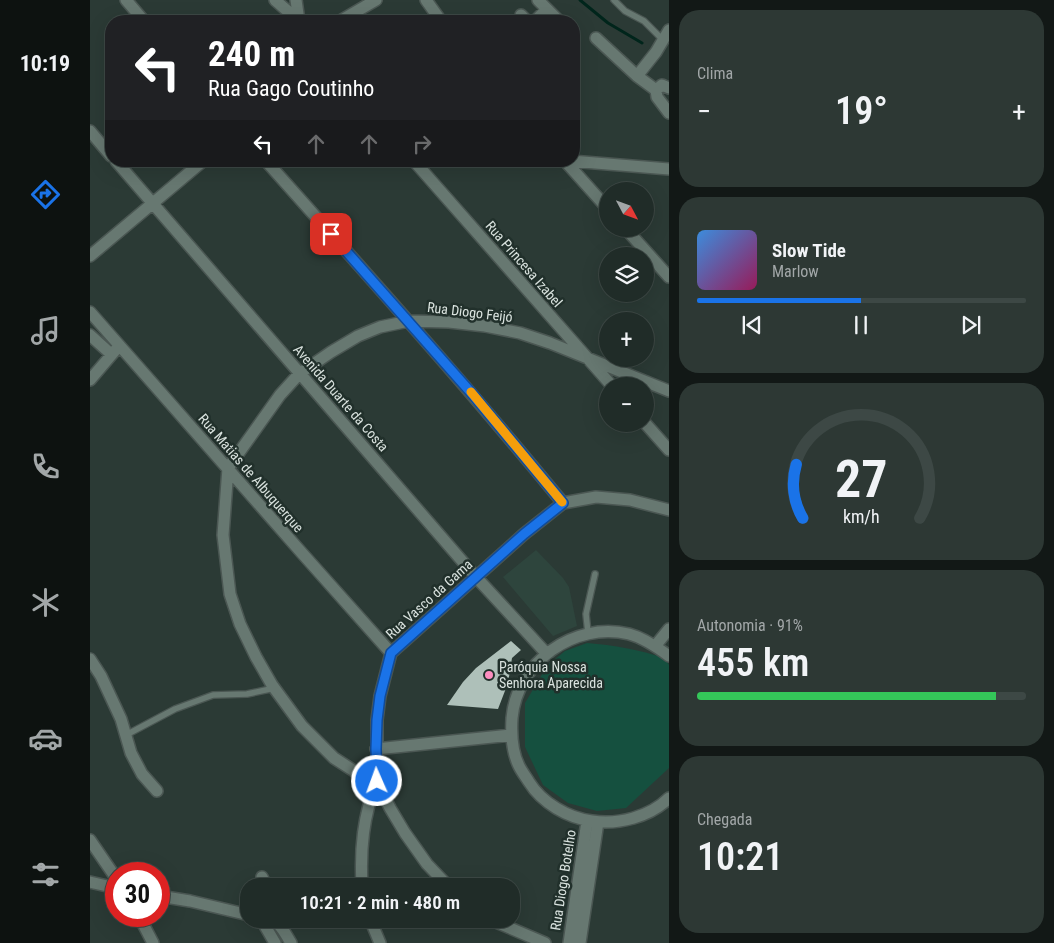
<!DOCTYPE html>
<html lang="pt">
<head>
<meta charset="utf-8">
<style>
	:root { --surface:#202c28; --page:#2d3834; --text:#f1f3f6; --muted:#a2a7a8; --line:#3d4845; --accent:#1a73e8 }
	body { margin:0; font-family:"Roboto Condensed",sans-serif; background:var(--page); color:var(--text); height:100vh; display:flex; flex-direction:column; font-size:19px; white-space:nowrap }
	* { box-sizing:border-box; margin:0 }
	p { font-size:16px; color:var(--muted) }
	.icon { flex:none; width:28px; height:28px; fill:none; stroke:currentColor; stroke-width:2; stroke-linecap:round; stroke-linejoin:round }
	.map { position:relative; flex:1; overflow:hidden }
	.drawer { display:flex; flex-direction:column; gap:10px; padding:10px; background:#121816; width:385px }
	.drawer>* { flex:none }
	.hud { position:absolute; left:15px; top:15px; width:475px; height:152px; border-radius:20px; box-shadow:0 5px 20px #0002,0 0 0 1px var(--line); background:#202124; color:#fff; overflow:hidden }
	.needle { width:32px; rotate:131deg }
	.fabs { position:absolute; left:509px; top:182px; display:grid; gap:10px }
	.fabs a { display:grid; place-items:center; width:55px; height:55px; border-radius:50%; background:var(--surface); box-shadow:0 5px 20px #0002,0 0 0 1px var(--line); font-size:25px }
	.speed { position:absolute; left:15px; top:862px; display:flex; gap:10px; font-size:25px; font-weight:700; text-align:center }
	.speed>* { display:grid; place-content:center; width:65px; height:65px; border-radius:50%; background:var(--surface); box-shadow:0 5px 20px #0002,0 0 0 1px var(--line); line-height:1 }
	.speed .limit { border:8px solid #d22; background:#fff; color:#111 }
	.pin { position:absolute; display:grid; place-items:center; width:42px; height:42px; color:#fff; margin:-21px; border-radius:10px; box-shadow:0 2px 8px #0006 }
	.me { position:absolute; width:55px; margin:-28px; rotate:358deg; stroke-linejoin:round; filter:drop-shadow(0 0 4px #0008) }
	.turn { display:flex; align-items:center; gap:18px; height:105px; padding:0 20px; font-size:22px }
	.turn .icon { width:65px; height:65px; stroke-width:2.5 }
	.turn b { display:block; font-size:35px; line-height:42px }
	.lanes { display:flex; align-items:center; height:48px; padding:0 20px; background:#0003; justify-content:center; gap:25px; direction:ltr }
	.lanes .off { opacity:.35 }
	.big { font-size:38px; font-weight:600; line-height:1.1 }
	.drawer .card { flex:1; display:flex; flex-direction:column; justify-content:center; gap:8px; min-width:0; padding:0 18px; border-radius:20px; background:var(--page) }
	.drawer .dial { align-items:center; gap:0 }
	.dial svg { height:130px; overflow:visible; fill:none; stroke:var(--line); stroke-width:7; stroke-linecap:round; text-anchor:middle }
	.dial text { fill:var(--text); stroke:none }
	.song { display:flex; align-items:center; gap:15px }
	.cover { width:60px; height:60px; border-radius:8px; background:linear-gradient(135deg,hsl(210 70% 55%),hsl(330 70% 35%)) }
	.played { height:5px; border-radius:2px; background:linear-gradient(90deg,var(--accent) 50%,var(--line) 50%) }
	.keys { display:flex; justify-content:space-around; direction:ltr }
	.heat { display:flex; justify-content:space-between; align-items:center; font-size:28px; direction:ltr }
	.charge { height:8px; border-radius:4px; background:linear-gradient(90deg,#34c759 91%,var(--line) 0) }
	.trip { position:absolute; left:150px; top:878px; width:280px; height:50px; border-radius:20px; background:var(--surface); box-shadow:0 5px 20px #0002,0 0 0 1px var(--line); font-weight:600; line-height:50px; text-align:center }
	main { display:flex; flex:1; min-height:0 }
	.menu { display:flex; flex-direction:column; width:90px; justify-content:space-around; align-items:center; background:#0d1210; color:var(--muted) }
	.menu .icon { width:35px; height:35px }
	.menu .current { color:var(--accent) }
	.menu b { font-size:22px; color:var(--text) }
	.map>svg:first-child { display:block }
	.built { fill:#2e453d }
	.green { fill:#15503f }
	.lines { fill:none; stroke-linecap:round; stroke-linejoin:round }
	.stream { stroke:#00251b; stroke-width:3 }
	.building { fill:#aec0b9 }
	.service-casing { stroke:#4b5753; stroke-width:8 }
	.minor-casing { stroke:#4b5753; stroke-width:14 }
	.service { stroke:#677871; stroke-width:5.5 }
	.minor { stroke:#677871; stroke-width:11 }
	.route-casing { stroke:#114b97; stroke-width:12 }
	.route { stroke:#1a73e8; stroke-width:9 }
	.slow { stroke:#f59e0b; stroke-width:9 }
	.poi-dot { fill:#fd8ec0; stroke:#21302b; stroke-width:2 }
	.labels { text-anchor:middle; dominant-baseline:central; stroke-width:5; stroke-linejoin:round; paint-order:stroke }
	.street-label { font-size:14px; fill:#dae3df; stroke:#21302b }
	.poi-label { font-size:14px; fill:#dae3df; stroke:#21302b; text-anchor:start }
</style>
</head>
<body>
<main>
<nav class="menu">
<b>10:19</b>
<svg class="icon current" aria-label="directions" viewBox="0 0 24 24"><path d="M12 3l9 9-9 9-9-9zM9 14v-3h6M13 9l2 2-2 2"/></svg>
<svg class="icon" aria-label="music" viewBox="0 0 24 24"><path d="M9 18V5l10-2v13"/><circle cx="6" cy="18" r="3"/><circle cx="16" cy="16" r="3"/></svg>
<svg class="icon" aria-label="phone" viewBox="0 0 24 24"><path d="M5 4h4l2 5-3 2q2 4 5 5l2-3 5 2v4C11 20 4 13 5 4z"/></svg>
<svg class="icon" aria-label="climate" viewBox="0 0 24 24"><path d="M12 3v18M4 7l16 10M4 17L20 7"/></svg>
<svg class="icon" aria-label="car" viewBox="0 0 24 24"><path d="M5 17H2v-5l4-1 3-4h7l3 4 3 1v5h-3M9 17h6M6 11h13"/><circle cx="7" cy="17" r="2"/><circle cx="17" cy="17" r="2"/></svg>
<svg class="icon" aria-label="filters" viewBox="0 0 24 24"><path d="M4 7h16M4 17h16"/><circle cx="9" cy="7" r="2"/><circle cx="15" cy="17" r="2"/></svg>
</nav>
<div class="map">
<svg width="579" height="943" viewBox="0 0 579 943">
	<rect width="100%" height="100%" fill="#2b3a35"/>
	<path class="built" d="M 446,550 L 473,578 L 479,587 L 487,626 L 463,636 L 413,577 Z"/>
	<path class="green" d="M 497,643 C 524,645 549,650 575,658 L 579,665 L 579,768 L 536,808 L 507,811 L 478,803 L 453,785 L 435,747 L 435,703 L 457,666 L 475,651 Z"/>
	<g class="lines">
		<path class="stream" d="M 490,0 L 518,23 L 552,43"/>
	</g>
	<path class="building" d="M 421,641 L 431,650 L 422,658 L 418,683 L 408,709 L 357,705 L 373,682 L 386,668 Z"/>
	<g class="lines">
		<g class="service-casing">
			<path id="service" d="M 524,0 L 535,11 L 554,21 L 573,40
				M 498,633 L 496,614 L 505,574
				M 36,735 L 85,709 L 123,695 L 157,694 L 185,688"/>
		</g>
		<g class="minor-casing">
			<path id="minor" d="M 36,0 L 54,21
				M 185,0 L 209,21
				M 206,0 L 209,21
				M 336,0 L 351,21
				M 448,0 L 469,21
				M 431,15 L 437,21
				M 250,21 L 286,0
				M 445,21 L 457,9
				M 506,38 L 547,76 L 566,90 L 567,97 L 579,113
				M 547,76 L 566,52 L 579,30
				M 566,90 L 572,85 L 579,88
				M 0,131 L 21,156
				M 26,161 L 386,577 L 456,653
				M 176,161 C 277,274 377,386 473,503
				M 324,161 L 522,386
				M 475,161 L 518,209
				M 481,161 L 579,169
				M 536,229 L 579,277
				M 0,256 L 113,161
				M 0,312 L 211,552 L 301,653
				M 0,335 L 21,354
				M 0,380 L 29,346
				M 555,423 L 579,450
				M 566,645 L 579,629
				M 579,656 C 567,647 554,638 539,634 C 484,621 427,662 422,718 C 421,734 422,752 429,766 C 432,772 436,777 439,782 C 452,803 478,818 502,821 C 528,825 560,817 579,798
				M 0,659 L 11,676 L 31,719 L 41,753 L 52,774 L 67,791
				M 286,749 L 421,735
				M 287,781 L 272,776 L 244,758 L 212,726 L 182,685 L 166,657 L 150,624 L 140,594 L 133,535 L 138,468 L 190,395 L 209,374 L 241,352 L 268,336 L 290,327 L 319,321 L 359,322 L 395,326 L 430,333 L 460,343 L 579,391
				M 0,840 L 26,878
				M 172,877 L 176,886
				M 0,882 L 26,888
				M 272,886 C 270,849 273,816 287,781
				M 358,886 L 337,864 L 315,833 L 300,808 L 287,781 L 287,720 L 290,696 L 301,653 L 434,534 L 473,503 L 506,497 L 540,500 L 579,510
				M 69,896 L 100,901 L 159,915
				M 49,916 L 63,943
				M 171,919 L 185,943
				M 175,919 C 190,920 194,932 201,943
				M 280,919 L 290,943
				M 399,919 L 455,943
				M 479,943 L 497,821
				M 490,943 L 508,822"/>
		</g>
		<use href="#service" class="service"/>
		<use href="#minor" class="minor"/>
	</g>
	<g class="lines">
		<g class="route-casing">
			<path id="route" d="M 241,234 L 384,396 L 473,503 L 434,534 L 301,653 L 290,696 L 287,720 L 286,749 L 287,781"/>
		</g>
		<use href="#route" class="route"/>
		<path class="slow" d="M 381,392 L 472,502"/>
	</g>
	<circle class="poi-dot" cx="399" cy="675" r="5"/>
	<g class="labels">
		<g class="street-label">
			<text transform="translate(434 264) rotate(49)">Rua Princesa Izabel</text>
			<text transform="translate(380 312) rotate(7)">Rua Diogo Feijó</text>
			<text transform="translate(251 398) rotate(49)">Avenida Duarte da Costa</text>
			<text transform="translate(161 473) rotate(49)">Rua Matias de Albuquerque</text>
			<text transform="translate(339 599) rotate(-42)">Rua Vasco da Gama</text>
			<text transform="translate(473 880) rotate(-81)">Rua Diogo Botelho</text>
		</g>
		<g class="poi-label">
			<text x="409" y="667">Paróquia Nossa<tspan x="409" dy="16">Senhora Aparecida</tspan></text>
		</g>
	</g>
</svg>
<div class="fabs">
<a><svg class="needle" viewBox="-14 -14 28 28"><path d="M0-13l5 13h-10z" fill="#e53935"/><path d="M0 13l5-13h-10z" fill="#a2a7a8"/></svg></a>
<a><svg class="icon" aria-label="layers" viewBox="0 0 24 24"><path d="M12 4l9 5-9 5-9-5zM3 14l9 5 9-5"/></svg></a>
<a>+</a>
<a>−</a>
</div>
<div class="speed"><div class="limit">30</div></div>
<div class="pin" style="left:241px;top:234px;background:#d93025"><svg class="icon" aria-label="arrive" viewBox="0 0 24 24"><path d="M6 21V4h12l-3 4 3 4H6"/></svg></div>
<svg class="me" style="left:287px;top:781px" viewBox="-20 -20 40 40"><circle r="17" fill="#1a73e8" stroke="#fff" stroke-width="3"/><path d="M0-11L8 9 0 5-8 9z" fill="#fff"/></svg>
<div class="trip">10:21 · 2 min · 480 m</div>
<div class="hud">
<div class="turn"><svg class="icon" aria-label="left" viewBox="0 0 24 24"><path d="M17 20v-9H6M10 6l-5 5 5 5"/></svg><div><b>240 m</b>Rua Gago Coutinho</div></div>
<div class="lanes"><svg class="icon" aria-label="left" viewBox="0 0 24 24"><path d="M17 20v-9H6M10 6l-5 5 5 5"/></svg><svg class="icon off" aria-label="ahead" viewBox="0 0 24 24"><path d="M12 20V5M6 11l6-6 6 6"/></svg><svg class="icon off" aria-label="ahead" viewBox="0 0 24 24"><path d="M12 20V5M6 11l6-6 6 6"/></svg><svg class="icon off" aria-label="right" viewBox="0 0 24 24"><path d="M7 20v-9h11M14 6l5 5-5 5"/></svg></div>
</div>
</div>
<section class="drawer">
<div class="card"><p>Clima</p>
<div class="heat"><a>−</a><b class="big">19°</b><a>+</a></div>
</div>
<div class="card">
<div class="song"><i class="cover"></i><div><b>Slow Tide</b><p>Marlow</p></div></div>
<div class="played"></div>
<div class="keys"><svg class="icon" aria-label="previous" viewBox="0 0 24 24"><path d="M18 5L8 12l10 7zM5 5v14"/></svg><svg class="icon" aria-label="pause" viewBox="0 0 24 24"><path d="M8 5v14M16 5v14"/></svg><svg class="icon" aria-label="next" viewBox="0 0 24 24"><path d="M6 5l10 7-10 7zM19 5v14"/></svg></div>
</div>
<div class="card dial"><svg viewBox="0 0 100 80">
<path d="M14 69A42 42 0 1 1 86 69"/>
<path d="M14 69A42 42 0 0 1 10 36" stroke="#1a73e8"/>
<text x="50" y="56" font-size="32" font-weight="700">27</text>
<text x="50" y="72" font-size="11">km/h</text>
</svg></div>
<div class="card"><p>Autonomia · 91%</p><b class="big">455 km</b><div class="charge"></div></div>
<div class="card"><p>Chegada</p><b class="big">10:21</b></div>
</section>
</main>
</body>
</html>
